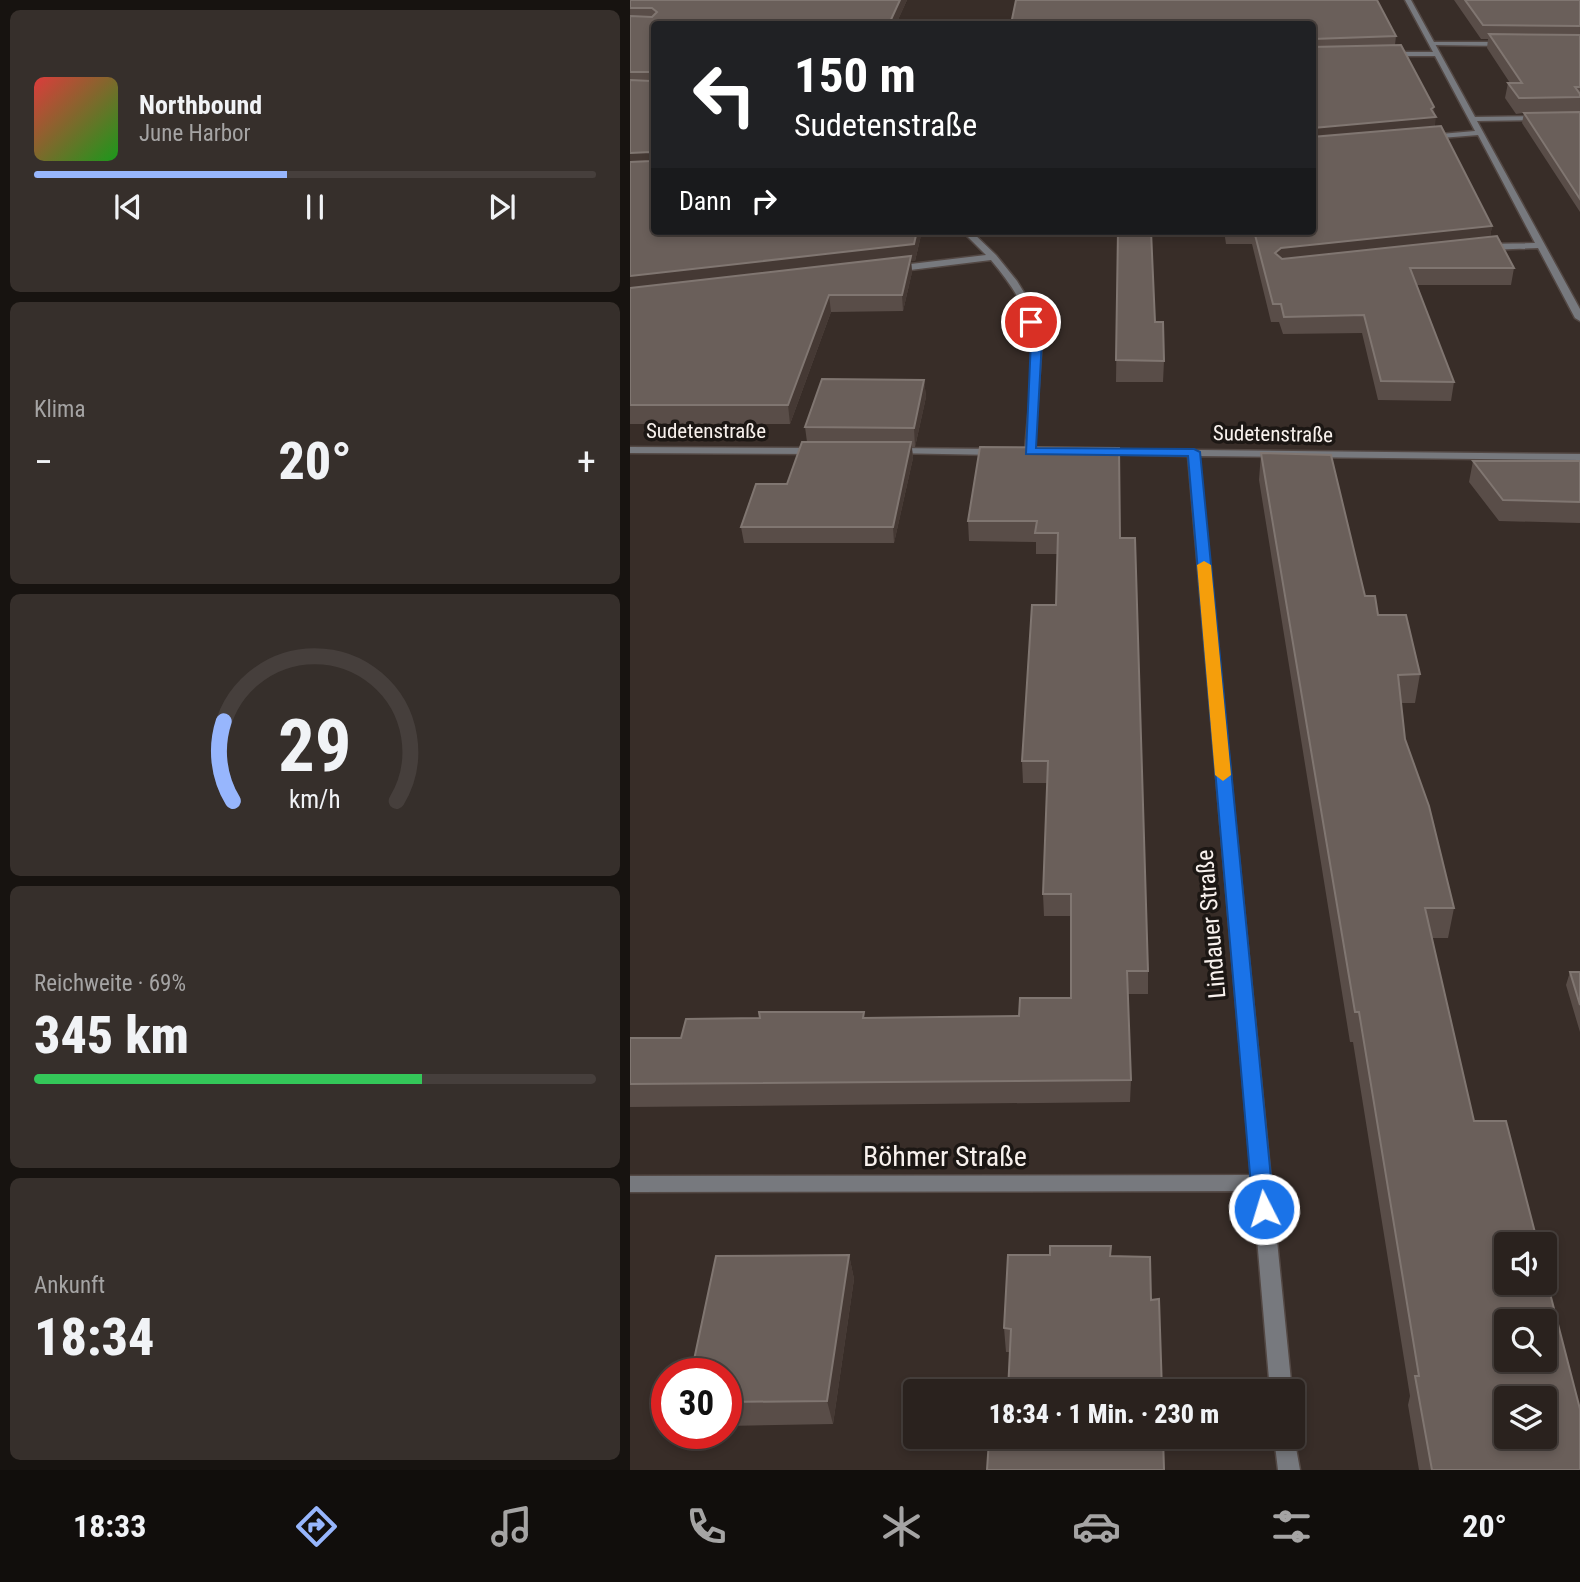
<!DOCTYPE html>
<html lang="de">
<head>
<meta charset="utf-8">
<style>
	:root { --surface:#2a221e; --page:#362f2b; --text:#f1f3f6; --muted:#a5a4a4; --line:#463f3c; --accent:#97b6fd }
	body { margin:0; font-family:"Roboto Condensed",sans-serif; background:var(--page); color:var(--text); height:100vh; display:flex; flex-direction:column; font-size:26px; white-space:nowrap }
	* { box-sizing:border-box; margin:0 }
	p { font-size:23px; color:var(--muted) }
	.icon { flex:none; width:38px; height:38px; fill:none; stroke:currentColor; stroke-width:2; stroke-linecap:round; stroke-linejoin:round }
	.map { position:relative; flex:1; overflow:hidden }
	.sheet { display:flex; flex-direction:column; gap:10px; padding:10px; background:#171310; width:630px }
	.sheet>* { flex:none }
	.banner { position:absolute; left:21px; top:21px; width:665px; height:214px; border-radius:7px; box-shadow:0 4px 10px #0003,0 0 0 2px var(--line); background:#202124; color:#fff; overflow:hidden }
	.buttons { position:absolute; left:864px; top:1232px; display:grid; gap:14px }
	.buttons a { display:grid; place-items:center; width:63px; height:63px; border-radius:7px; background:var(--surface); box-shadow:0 4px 10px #0003,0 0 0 2px var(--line); font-size:35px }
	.speed { position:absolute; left:21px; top:1358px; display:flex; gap:14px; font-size:35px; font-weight:700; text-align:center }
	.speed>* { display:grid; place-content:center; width:91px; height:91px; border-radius:50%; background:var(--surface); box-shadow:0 4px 10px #0003,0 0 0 2px var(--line); line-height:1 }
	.speed .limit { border:10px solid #d22; background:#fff; color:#111 }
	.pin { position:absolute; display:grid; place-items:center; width:60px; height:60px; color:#fff; margin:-30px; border:4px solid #fff; border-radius:50%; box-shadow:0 2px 7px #0007 }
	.me { position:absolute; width:77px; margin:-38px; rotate:355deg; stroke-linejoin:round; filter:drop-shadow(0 0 5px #0008) }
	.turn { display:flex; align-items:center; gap:24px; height:147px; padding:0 28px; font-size:32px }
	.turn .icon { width:91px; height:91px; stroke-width:2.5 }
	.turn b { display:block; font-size:49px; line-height:60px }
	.then { display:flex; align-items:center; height:66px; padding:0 28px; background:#0003; gap:14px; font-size:26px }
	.big { font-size:52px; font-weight:800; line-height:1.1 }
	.sheet .tile { flex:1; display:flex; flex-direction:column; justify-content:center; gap:10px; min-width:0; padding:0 24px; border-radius:10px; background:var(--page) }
	.sheet .dial { align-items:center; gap:0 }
	.dial svg { height:182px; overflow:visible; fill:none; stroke:var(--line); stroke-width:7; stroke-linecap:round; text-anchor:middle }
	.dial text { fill:var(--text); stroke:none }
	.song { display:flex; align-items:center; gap:21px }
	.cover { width:84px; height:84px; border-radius:10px; background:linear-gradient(135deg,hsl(0 70% 55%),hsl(120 70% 35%)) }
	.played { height:7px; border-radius:4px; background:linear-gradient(90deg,var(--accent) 45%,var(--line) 45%) }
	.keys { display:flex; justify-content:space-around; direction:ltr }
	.heat { display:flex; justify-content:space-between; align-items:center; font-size:38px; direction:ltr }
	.charge { height:10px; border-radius:5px; background:linear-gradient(90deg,#34c759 69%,var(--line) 0) }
	.trip { position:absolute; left:273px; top:1379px; width:402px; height:70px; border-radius:7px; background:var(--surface); box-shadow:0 4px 10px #0003,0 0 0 2px var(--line); font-weight:800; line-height:70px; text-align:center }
	.menu { display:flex; height:112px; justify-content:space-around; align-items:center; background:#110e0c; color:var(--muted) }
	.menu .icon { width:49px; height:49px }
	.menu .current { color:var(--accent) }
	.menu b { font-size:32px; color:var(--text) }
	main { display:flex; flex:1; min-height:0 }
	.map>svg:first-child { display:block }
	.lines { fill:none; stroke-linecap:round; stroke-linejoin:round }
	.service-casing { stroke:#534844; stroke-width:3 }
	.minor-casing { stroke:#534844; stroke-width:3 }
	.service { fill:#77797e; fill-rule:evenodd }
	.minor { fill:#77797e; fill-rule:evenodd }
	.wall { fill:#594d48 }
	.shaded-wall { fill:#453934 }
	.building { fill:#6a5f5a; stroke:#807671; stroke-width:2; fill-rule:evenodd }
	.route { fill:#1a73e8; stroke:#114b97; stroke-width:2 }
	.slow { fill:#f59e0b }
	.labels { text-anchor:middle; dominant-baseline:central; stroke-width:7; stroke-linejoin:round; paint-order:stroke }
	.far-street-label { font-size:21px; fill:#f8f1ed; stroke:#1c1714 }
	.street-label { font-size:24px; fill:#f8f1ed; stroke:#1c1714 }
	.near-street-label { font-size:28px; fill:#f8f1ed; stroke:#1c1714 }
</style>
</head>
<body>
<main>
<section class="sheet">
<div class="tile">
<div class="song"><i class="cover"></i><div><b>Northbound</b><p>June Harbor</p></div></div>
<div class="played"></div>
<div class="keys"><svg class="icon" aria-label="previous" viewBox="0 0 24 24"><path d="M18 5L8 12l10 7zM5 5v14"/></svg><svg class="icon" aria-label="pause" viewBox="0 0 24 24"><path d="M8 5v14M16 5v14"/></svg><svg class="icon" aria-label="next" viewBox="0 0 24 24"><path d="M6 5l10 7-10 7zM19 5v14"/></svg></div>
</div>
<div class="tile"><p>Klima</p>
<div class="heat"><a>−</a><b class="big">20°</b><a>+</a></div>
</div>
<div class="tile dial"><svg viewBox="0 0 100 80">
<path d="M14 69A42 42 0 1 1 86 69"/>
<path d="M14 69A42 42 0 0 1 10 34" stroke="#97b6fd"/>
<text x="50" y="56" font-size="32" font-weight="700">29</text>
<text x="50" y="72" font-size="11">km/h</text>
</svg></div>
<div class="tile"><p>Reichweite · 69%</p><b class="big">345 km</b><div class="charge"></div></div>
<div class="tile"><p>Ankunft</p><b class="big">18:34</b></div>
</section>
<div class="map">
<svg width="950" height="1470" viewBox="0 0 950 1470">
	<rect width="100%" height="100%" fill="#382d28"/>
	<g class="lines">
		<g class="service-casing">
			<path id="service" d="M 800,42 L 877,42 L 880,44 L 877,46 L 802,45 Z"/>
		</g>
		<g class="minor-casing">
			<path id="minor" d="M 775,0 L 781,0 L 845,117 L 910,116 L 914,118 L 910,120 L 847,121 L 950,309 L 950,321 L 945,318 L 908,248 L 857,250 L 853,247 L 857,244 L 905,243 L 848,135 L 799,139 L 795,137 L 799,135 L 845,131 L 805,56 L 757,56 L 754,54 L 757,52 L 803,52 Z
				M 332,231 L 341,231 L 366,255 L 387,281 L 401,304 L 412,340 L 404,454 L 400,455 L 395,452 C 397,417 404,377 402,342 C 401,311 380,283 361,260 L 264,272 L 260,269 L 264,266 L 356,255 Z
				M 0,447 L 188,448 L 193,451 L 188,454 L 0,453 Z
				M 264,448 L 366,449 L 371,452 L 366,455 L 260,453 L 259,451 Z
				M 470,449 L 950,454 L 950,460 L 569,456 L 662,1391 L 640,1391 L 623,1191 L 0,1192 L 0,1176 L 621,1175 L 558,456 L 466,454 L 466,450 Z
				M 663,1431 L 670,1470 L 648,1470 L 644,1437 L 663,1437 Z"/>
		</g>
		<use href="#service" class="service"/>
		<use href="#minor" class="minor"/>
	</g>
	<path class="wall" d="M 0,0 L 277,0 L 266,24 L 24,24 L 24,231 L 292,231 L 285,261 L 281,261 L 282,272 L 273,311 L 201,312 L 160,424 L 0,424 Z
		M 824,0 L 950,0 L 950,212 L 892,123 L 894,113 L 886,114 L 875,98 L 878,83 L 880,83 L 857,48 L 858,39 L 851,39 Z
		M 682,24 L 766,36 L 765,45 L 804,107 L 805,127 L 862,226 L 860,237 L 884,268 L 881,285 L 787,285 L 824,382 L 821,401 L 748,400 L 732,333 L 653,334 L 649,322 L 641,322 L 622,244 L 596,244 L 594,231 L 682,231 Z
		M 488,231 L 525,322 L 534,361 L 533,382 L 486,382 Z
		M 294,380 L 296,397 L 285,447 L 282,447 L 283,458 L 264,543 L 114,543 L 111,527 L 157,484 L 177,442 L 175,427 Z
		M 350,447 L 490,538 L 518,971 L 518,994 L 497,994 L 501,1080 L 500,1102 L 0,1107 L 0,1038 L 51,1038 L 235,1018 L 389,1016 L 441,998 L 441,916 L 414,916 L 413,894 L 417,783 L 393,783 L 392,761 L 426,605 L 427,554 L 406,554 L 406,542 L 339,541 L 338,521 Z
		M 631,453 L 790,674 L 785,703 L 771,703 L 775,739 L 824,908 L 818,938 L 802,938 L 844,1121 L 950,1470 L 789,1470 L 778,1405 L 780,1396 L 723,1042 L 720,1042 L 629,480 Z
		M 843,461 L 950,461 L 950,523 L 869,521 L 839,482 Z
		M 940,972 L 950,972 L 950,1032 L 936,985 Z
		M 481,1246 L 380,1352 L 376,1352 L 374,1328 L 420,1255 Z
		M 219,1255 L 224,1279 L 203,1424 L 96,1426 L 96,1374 Z"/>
	<path class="shaded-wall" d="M 270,0 L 277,0 L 266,24 L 259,24 Z
		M 804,107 L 803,118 L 806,117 L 804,132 L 682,143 L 683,128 Z
		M 21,152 L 24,166 L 0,168 L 0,153 Z
		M 862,226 L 859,242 L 650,264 L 645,253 L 651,248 Z
		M 287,231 L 292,231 L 285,261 L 281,261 L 282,272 L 273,311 L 272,295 L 0,293 L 0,276 Z
		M 199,295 L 201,312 L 160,424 L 158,405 Z
		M 294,380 L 296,397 L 285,447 L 284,428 Z
		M 281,442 L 283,458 L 264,543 L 263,527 Z
		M 219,1255 L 224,1279 L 203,1424 L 197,1401 Z"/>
	<path class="building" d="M 0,0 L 270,0 L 259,24 L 24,24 L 24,231 L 287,231 L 284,244 L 0,276 L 0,162 L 21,161 L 24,154 L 21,152 L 0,153 L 0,80 L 21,81 L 24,78 L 22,72 L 0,72 L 0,16 L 22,17 L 27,12 L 22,8 L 0,8 Z
		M 386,0 L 747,0 L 766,36 L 683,39 L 682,41 L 682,24 L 381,24 Z
		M 835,0 L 950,0 L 950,26 L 853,25 Z
		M 859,34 L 950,35 L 950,87 L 945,87 L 950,94 L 950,97 L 889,98 L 878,83 L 892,83 Z
		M 771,45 L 804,107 L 801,109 L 806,117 L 683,128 L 682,132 L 682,47 Z
		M 950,112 L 950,199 L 894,113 Z
		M 811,126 L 862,226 L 651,248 L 645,253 L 652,259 L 867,236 L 884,268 L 780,268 L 824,382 L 751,381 L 734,315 L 654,317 L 651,304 L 643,304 L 624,231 L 682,231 L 682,137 Z
		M 488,231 L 521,231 L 525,322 L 533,322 L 534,361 L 486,360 Z
		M 281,256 L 272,295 L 199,295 L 158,405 L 0,405 L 0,288 Z
		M 192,379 L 294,380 L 284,428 L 175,427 Z
		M 172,442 L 281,442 L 263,527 L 111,527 L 126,484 L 157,484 Z
		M 350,447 L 489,448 L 490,538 L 505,538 L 518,971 L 497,971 L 501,1080 L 0,1084 L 0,1038 L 51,1038 L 56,1019 L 130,1018 L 129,1012 L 234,1012 L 233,1018 L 389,1016 L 390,998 L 441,998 L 441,894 L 413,894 L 418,761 L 392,761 L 402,605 L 426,605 L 428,533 L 405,533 L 407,521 L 338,521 Z
		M 631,453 L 701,455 L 735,596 L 745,596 L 748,615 L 776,615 L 790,674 L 768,675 L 775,739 L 799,806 L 824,908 L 795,908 L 844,1121 L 876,1121 L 908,1244 L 877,1244 L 877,1283 L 915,1283 L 915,1274 L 950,1409 L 950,1470 L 802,1470 L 785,1376 L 789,1376 L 729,1012 L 725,1012 ZM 877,1321 L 915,1321 L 915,1360 L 877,1360 ZM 877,1398 L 915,1398 L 915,1437 L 877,1437 Z
		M 843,461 L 950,461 L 950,502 L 873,500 Z
		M 940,972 L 950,972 L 950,1005 Z
		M 420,1246 L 481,1246 L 480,1256 L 520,1257 L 521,1300 L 529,1299 L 532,1391 L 378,1391 L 381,1329 L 374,1328 L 378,1255 L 420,1255 Z
		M 219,1255 L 197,1401 L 96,1402 L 96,1374 L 61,1374 L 86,1256 Z
		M 376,1437 L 533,1437 L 534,1470 L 357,1470 L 359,1440 L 376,1440 Z"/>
	<path class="route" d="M 401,319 L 407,322 L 412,340 L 406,448 L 564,449 L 570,452 L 644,1209 L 641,1216 L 634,1219 L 626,1216 L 623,1209 L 558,456 L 396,454 L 401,340 L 396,322 Z"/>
	<path class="slow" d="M 574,561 L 581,565 L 601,775 L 593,781 L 585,775 L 567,565 Z"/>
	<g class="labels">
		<g class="far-street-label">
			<text x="76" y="431">Sudetenstraße</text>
			<text transform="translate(643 434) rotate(1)">Sudetenstraße</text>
		</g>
		<g class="street-label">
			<text transform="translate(581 924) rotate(-95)">Lindauer Straße</text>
		</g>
		<g class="near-street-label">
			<text x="315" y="1156">Böhmer Straße</text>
		</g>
	</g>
</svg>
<div class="buttons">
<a><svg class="icon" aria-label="sound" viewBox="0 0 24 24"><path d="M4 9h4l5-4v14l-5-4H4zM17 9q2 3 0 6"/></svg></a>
<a><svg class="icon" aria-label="search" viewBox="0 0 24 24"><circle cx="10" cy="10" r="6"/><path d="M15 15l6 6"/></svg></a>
<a><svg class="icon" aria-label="layers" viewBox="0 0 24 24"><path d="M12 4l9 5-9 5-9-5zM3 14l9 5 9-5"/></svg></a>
</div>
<div class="speed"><div class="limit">30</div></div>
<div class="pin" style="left:401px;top:322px;background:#d93025"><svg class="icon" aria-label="arrive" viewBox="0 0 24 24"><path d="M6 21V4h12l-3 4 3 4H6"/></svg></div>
<svg class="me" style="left:634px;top:1209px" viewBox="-20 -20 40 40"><circle r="17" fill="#1a73e8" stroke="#fff" stroke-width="3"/><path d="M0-11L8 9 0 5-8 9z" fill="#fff"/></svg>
<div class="trip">18:34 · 1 Min. · 230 m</div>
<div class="banner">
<div class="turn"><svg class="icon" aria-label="left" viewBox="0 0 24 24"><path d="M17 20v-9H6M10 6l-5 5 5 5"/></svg><div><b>150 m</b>Sudetenstraße</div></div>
<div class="then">Dann<svg class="icon" aria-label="right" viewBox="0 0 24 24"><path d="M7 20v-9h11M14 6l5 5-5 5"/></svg></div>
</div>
</div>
</main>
<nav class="menu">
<b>18:33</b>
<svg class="icon current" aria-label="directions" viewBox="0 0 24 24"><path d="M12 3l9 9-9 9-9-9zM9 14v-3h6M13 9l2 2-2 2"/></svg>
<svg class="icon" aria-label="music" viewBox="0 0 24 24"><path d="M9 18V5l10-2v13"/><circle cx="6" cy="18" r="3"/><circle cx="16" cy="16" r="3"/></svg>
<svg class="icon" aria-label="phone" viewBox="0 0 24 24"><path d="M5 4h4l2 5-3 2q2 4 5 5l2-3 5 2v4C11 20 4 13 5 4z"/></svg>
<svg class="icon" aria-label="climate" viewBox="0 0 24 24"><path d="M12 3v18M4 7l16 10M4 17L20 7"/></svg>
<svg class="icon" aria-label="car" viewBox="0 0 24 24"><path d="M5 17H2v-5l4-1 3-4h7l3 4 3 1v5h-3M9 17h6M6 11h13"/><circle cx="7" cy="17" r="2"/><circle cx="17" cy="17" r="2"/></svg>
<svg class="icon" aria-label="filters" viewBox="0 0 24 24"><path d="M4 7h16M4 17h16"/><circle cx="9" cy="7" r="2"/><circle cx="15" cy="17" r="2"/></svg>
<b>20°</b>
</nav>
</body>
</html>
